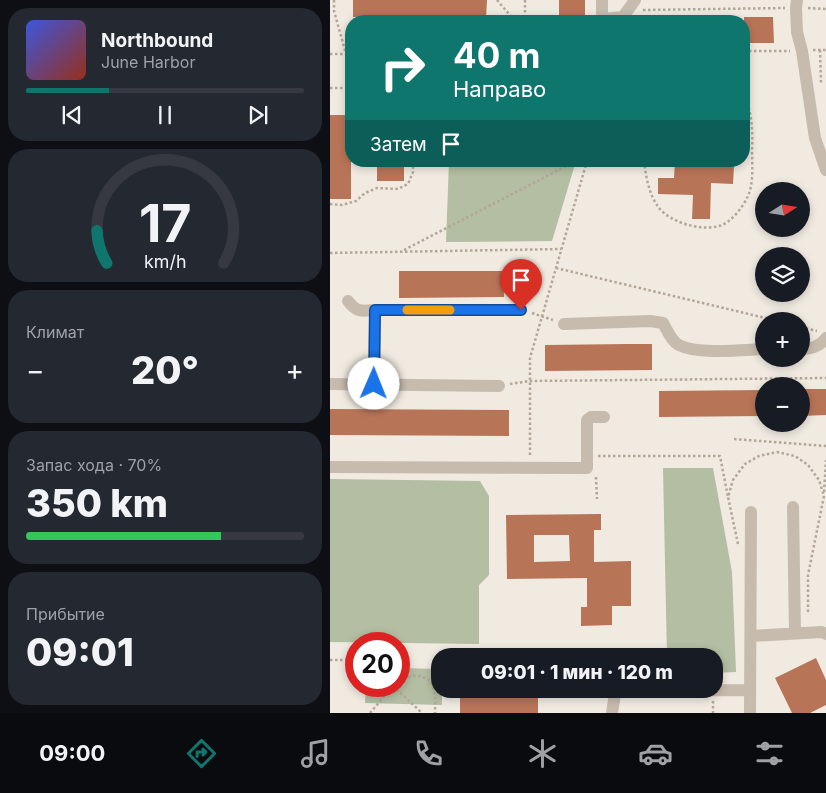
<!DOCTYPE html>
<html lang="ru">
<head>
<meta charset="utf-8">
<style>
	:root { --surface:#171b24; --page:#242831; --text:#f1f3f6; --muted:#9ea1a6; --line:#363941; --accent:#0f766e }
	body { margin:0; font-family:Inter,sans-serif; background:var(--page); color:var(--text); height:100vh; display:flex; flex-direction:column; font-size:19px; white-space:nowrap }
	* { box-sizing:border-box; margin:0 }
	p { font-size:16px; color:var(--muted) }
	.icon { flex:none; width:28px; height:28px; fill:none; stroke:currentColor; stroke-width:2; stroke-linecap:round; stroke-linejoin:round }
	.map { position:relative; flex:1; overflow:hidden }
	.drawer { display:flex; flex-direction:column; gap:8px; padding:8px; background:#0d0f14; width:330px }
	.drawer>* { flex:none }
	.top-card { position:absolute; left:15px; top:15px; width:405px; height:152px; border-radius:20px; box-shadow:0 2px 8px #0003; background:#0f766e; color:#fff; overflow:hidden }
	.needle { width:32px; rotate:78deg }
	.controls { position:absolute; left:425px; top:182px; display:grid; gap:10px }
	.controls a { display:grid; place-items:center; width:55px; height:55px; border-radius:50%; background:var(--surface); box-shadow:0 2px 8px #0003; font-size:25px }
	.speed { position:absolute; left:15px; top:632px; display:flex; gap:10px; font-size:25px; font-weight:700; text-align:center }
	.speed>* { display:grid; place-content:center; width:65px; height:65px; border-radius:50%; background:var(--surface); box-shadow:0 2px 8px #0003; line-height:1 }
	.speed .limit { border:8px solid #d22; background:#fff; color:#111 }
	.pin { position:absolute; display:grid; place-items:center; width:42px; height:42px; color:#fff; margin:-51px -21px; border-radius:50% 50% 50% 0; rotate:-45deg; box-shadow:0 0 5px #0007 }
	.pin .icon { rotate:45deg }
	.me { position:absolute; width:55px; margin:-28px; rotate:1deg; stroke-linejoin:round; filter:drop-shadow(0 0 4px #0008) }
	.turn { display:flex; align-items:center; gap:18px; height:105px; padding:0 25px; font-size:22px }
	.turn .icon { width:65px; height:65px; stroke-width:2.5 }
	.turn b { display:block; font-size:35px; line-height:42px }
	.then { display:flex; align-items:center; height:48px; padding:0 25px; background:#0003; gap:10px; font-size:19px }
	.big { font-size:38px; font-weight:800; line-height:1.1 }
	.drawer .card { flex:1; display:flex; flex-direction:column; justify-content:center; gap:8px; min-width:0; padding:0 18px; border-radius:20px; background:var(--page) }
	.drawer .dial { align-items:center; gap:0 }
	.dial svg { height:130px; overflow:visible; fill:none; stroke:var(--line); stroke-width:7; stroke-linecap:round; text-anchor:middle }
	.dial text { fill:var(--text); stroke:none }
	.song { display:flex; align-items:center; gap:15px }
	.cover { width:60px; height:60px; border-radius:8px; background:linear-gradient(135deg,hsl(230 70% 55%),hsl(10 70% 35%)) }
	.played { height:5px; border-radius:2px; background:linear-gradient(90deg,var(--accent) 30%,var(--line) 30%) }
	.keys { display:flex; justify-content:space-around; direction:ltr }
	.heat { display:flex; justify-content:space-between; align-items:center; font-size:28px; direction:ltr }
	.charge { height:8px; border-radius:4px; background:linear-gradient(90deg,#34c759 70%,var(--line) 0) }
	.trip { position:absolute; left:101px; top:648px; width:292px; height:50px; border-radius:20px; background:var(--surface); box-shadow:0 2px 8px #0003; font-weight:800; line-height:50px; text-align:center }
	.menu { display:flex; height:80px; justify-content:space-around; align-items:center; background:#090b0e; color:var(--muted) }
	.menu .icon { width:35px; height:35px }
	.menu .on { color:var(--accent) }
	.menu b { font-size:22px; color:var(--text) }
	main { display:flex; flex:1; min-height:0 }
	.map>svg:first-child { display:block }
	.green { fill:#b3bea2 }
	.building { fill:#b87457; fill-rule:evenodd }
	.lines { fill:none; stroke-linecap:round; stroke-linejoin:round }
	.path { stroke:#b3a598; stroke-width:2.5; stroke-dasharray:2.5 2.5; stroke-linecap:butt }
	.minor { stroke:#c7bbae; stroke-width:12 }
	.route-casing { stroke:#114b97; stroke-width:12 }
	.route { stroke:#1a73e8; stroke-width:9 }
	.slow { stroke:#f59e0b; stroke-width:9 }
</style>
</head>
<body>
<main>
<section class="drawer">
<div class="card">
<div class="song"><i class="cover"></i><div><b>Northbound</b><p>June Harbor</p></div></div>
<div class="played"></div>
<div class="keys"><svg class="icon" aria-label="previous" viewBox="0 0 24 24"><path d="M18 5L8 12l10 7zM5 5v14"/></svg><svg class="icon" aria-label="pause" viewBox="0 0 24 24"><path d="M8 5v14M16 5v14"/></svg><svg class="icon" aria-label="next" viewBox="0 0 24 24"><path d="M6 5l10 7-10 7zM19 5v14"/></svg></div>
</div>
<div class="card dial"><svg viewBox="0 0 100 80">
<path d="M14 69A42 42 0 1 1 86 69"/>
<path d="M14 69A42 42 0 0 1 8 49" stroke="#0f766e"/>
<text x="50" y="56" font-size="32" font-weight="700">17</text>
<text x="50" y="72" font-size="11">km/h</text>
</svg></div>
<div class="card"><p>Климат</p>
<div class="heat"><a>−</a><b class="big">20°</b><a>+</a></div>
</div>
<div class="card"><p>Запас хода · 70%</p><b class="big">350 km</b><div class="charge"></div></div>
<div class="card"><p>Прибытие</p><b class="big">09:01</b></div>
</section>
<div class="map">
<svg width="496" height="713" viewBox="0 0 496 713">
	<rect width="100%" height="100%" fill="#f0eae1"/>
	<path class="green" d="M 119,161 L 246,161 L 222,241 L 116,242 Z
		M 333,468 L 383,468 L 402,572 L 406,672 L 385,673 L 385,656 L 337,656 Z
		M 0,479 L 150,481 L 159,496 L 159,575 L 149,585 L 149,644 L 0,642 Z
		M 69,668 L 110,669 L 110,689 L 112,689 L 112,705 L 35,703 L 36,686 L 69,686 Z"/>
	<path class="building" d="M 23,0 L 157,0 L 156,19 L 23,17 Z
		M 229,0 L 255,0 L 255,21 L 229,21 Z
		M 414,17 L 443,17 L 444,43 L 414,43 Z
		M 0,115 L 21,115 L 21,199 L 0,199 Z
		M 47,161 L 74,161 L 74,181 L 47,181 Z
		M 345,161 L 368,161 L 368,165 L 404,166 L 403,184 L 381,183 L 380,219 L 362,219 L 363,195 L 328,194 L 328,178 L 344,178 Z
		M 69,271 L 173,271 L 174,297 L 69,298 Z
		M 298,344 L 322,344 L 322,370 L 215,371 L 215,345 Z
		M 471,389 L 496,389 L 496,415 L 471,416 Z
		M 434,390 L 434,416 L 329,417 L 329,391 Z
		M 0,409 L 179,410 L 179,436 L 0,435 Z
		M 271,514 L 271,530 L 264,530 L 264,562 L 301,561 L 301,606 L 282,606 L 282,625 L 251,626 L 251,607 L 257,607 L 257,578 L 177,579 L 176,515 ZM 204,535 L 239,535 L 240,561 L 204,562 Z
		M 486,658 L 496,680 L 496,705 L 480,713 L 462,713 L 445,678 Z
		M 130,689 L 208,689 L 208,713 L 130,713 Z"/>
	<g class="lines">
		<path class="path" d="M 4,0 L 4,11 L 16,54 L 21,54
			M 167,0 L 185,21
			M 195,0 L 195,21
			M 478,8 L 496,9
			M 313,10 L 455,8
			M 483,50 L 496,50
			M 490,50 L 491,83
			M 414,51 L 460,51
			M 0,54 L 16,54
			M 0,88 L 21,88
			M 314,161 C 316,177 319,195 329,208 C 341,223 371,231 389,226 C 401,223 413,207 418,196 C 424,182 422,165 422,150 C 423,131 422,112 414,94
			M 0,204 L 12,205 L 26,201 L 35,193 L 47,188 L 68,189 L 78,184 L 83,172 L 83,161
			M 74,250 L 246,161
			M 0,253 L 231,249
			M 226,268 L 448,321
			M 202,313 L 223,320
			M 471,327 L 487,331
			M 180,384 L 199,381 L 496,378
			M 404,439 L 496,446
			M 200,455 L 200,358 L 257,161
			M 268,456 L 390,456 L 398,497
			M 266,477 L 267,499
			M 494,492 L 496,460
			M 408,544 L 398,497 L 403,480 L 415,464 L 429,456 L 447,452 L 465,456 L 478,465 L 489,480 L 494,496 L 478,575 L 478,612
			M 0,660 L 26,660
			M 69,681 C 75,677 82,675 89,676 C 108,679 105,698 105,713
			M 63,686 L 92,713
			M 383,701 L 383,713
			M 40,713 L 63,686"/>
		<path class="minor" d="M 272,0 L 272,21
			M 467,0 L 466,8 L 467,32 L 472,51 L 485,138 L 496,170
			M 272,19 L 293,17 L 305,0
			M 18,301 C 27,313 32,311 45,310
			M 234,324 L 320,321 L 333,323 C 337,330 342,342 349,345 C 368,355 411,350 434,349
			M 471,349 C 481,349 490,347 496,338
			M 0,384 L 169,386
			M 44,384 L 45,310 L 191,310
			M 0,467 L 257,468 L 257,420 L 261,417 L 274,417
			M 463,507 L 465,633
			M 421,636 L 492,632 L 496,634
			M 282,713 L 285,694 L 291,691 L 420,690
			M 420,713 L 421,512"/>
	</g>
	<g class="lines">
		<g class="route-casing">
			<path id="route" d="M 44,384 L 45,310 L 191,310"/>
		</g>
		<use href="#route" class="route"/>
		<path class="slow" d="M 77,310 L 120,310"/>
	</g>
</svg>
<div class="controls">
<a><svg class="needle" viewBox="-14 -14 28 28"><path d="M0-13l5 13h-10z" fill="#e53935"/><path d="M0 13l5-13h-10z" fill="#9ea1a6"/></svg></a>
<a><svg class="icon" aria-label="layers" viewBox="0 0 24 24"><path d="M12 4l9 5-9 5-9-5zM3 14l9 5 9-5"/></svg></a>
<a>+</a>
<a>−</a>
</div>
<div class="speed"><div class="limit">20</div></div>
<div class="pin" style="left:191px;top:310px;background:#d93025"><svg class="icon" aria-label="arrive" viewBox="0 0 24 24"><path d="M6 21V4h12l-3 4 3 4H6"/></svg></div>
<svg class="me" style="left:44px;top:384px" viewBox="-20 -20 40 40"><circle r="19" fill="#fff"/><path d="M0-13L10 11 0 6-10 11z" fill="#1a73e8"/></svg>
<div class="trip">09:01 · 1 мин · 120 m</div>
<div class="top-card">
<div class="turn"><svg class="icon" aria-label="right" viewBox="0 0 24 24"><path d="M7 20v-9h11M14 6l5 5-5 5"/></svg><div><b>40 m</b>Направо</div></div>
<div class="then">Затем<svg class="icon" aria-label="arrive" viewBox="0 0 24 24"><path d="M6 21V4h12l-3 4 3 4H6"/></svg></div>
</div>
</div>
</main>
<nav class="menu">
<b>09:00</b>
<svg class="icon on" aria-label="directions" viewBox="0 0 24 24"><path d="M12 3l9 9-9 9-9-9zM9 14v-3h6M13 9l2 2-2 2"/></svg>
<svg class="icon" aria-label="music" viewBox="0 0 24 24"><path d="M9 18V5l10-2v13"/><circle cx="6" cy="18" r="3"/><circle cx="16" cy="16" r="3"/></svg>
<svg class="icon" aria-label="phone" viewBox="0 0 24 24"><path d="M5 4h4l2 5-3 2q2 4 5 5l2-3 5 2v4C11 20 4 13 5 4z"/></svg>
<svg class="icon" aria-label="climate" viewBox="0 0 24 24"><path d="M12 3v18M4 7l16 10M4 17L20 7"/></svg>
<svg class="icon" aria-label="car" viewBox="0 0 24 24"><path d="M5 17H2v-5l4-1 3-4h7l3 4 3 1v5h-3M9 17h6M6 11h13"/><circle cx="7" cy="17" r="2"/><circle cx="17" cy="17" r="2"/></svg>
<svg class="icon" aria-label="filters" viewBox="0 0 24 24"><path d="M4 7h16M4 17h16"/><circle cx="9" cy="7" r="2"/><circle cx="15" cy="17" r="2"/></svg>
</nav>
</body>
</html>
